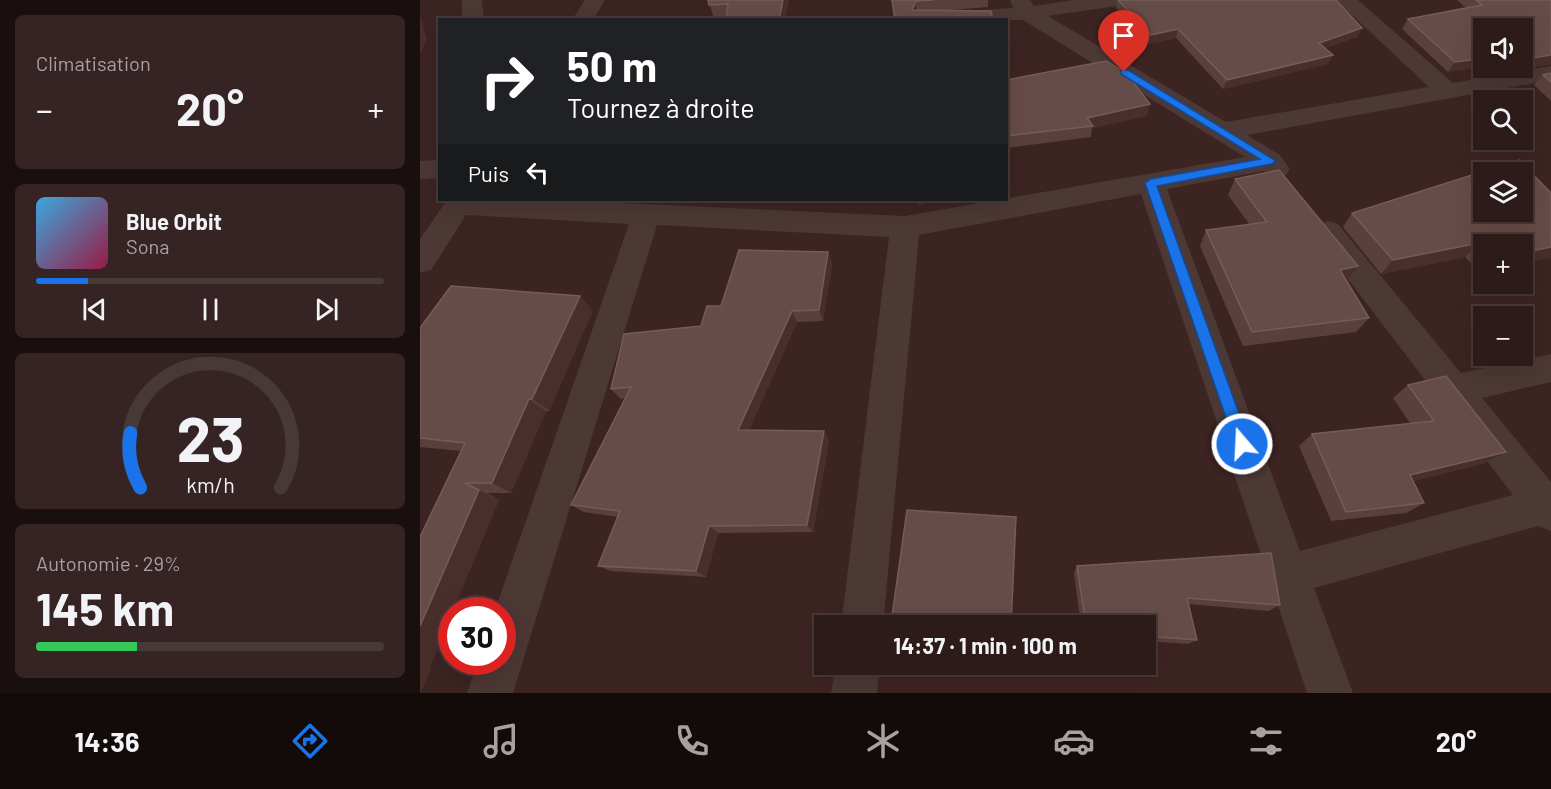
<!DOCTYPE html>
<html lang="fr">
<head>
<meta charset="utf-8">
<style>
	:root { --surface:#2d1b1a; --page:#352423; --text:#f1f3f6; --muted:#a7a1a2; --line:#483939; --accent:#1a73e8 }
	body { margin:0; font-family:Barlow,sans-serif; background:var(--page); color:var(--text); height:100vh; display:flex; flex-direction:column; font-size:22px; white-space:nowrap }
	* { box-sizing:border-box; margin:0 }
	p { font-size:20px; color:var(--muted) }
	.icon { flex:none; width:33px; height:33px; fill:none; stroke:currentColor; stroke-width:2; stroke-linecap:round; stroke-linejoin:round }
	.map { position:relative; flex:1; overflow:hidden }
	.side { display:flex; flex-direction:column; gap:15px; padding:15px; background:#190f0e; width:420px }
	.side>* { flex:none }
	.banner { position:absolute; left:18px; top:18px; width:570px; height:183px; border-radius:0px; box-shadow:0 6px 24px #0002,0 0 0 2px var(--line); background:#202124; color:#fff; overflow:hidden }
	.fabs { position:absolute; left:1053px; top:18px; display:grid; gap:12px }
	.fabs a { display:grid; place-items:center; width:60px; height:60px; border-radius:0px; background:var(--surface); box-shadow:0 6px 24px #0002,0 0 0 2px var(--line); font-size:30px }
	.speed { position:absolute; left:18px; top:597px; display:flex; gap:12px; font-size:30px; font-weight:700; text-align:center }
	.speed>* { display:grid; place-content:center; width:78px; height:78px; border-radius:50%; background:var(--surface); box-shadow:0 6px 24px #0002,0 0 0 2px var(--line); line-height:1 }
	.speed .limit { border:9px solid #d22; background:#fff; color:#111 }
	.pin { position:absolute; display:grid; place-items:center; width:51px; height:51px; color:#fff; margin:-62px -26px; border-radius:50% 50% 50% 0; rotate:-45deg; box-shadow:0 0 6px #0007 }
	.pin .icon { rotate:45deg }
	.me { position:absolute; width:66px; margin:-33px; rotate:341deg; stroke-linejoin:round; filter:drop-shadow(0 0 4px #0008) }
	.turn { display:flex; align-items:center; gap:21px; height:126px; padding:0 30px; font-size:27px }
	.turn .icon { width:78px; height:78px; stroke-width:2.5 }
	.turn b { display:block; font-size:42px; line-height:51px }
	.then { display:flex; align-items:center; height:57px; padding:0 30px; background:#0003; gap:12px; font-size:22px }
	.big { font-size:45px; font-weight:700; line-height:1.1 }
	.side .widget { flex:1; display:flex; flex-direction:column; justify-content:center; gap:9px; min-width:0; padding:0 21px; border-radius:9px; background:var(--page) }
	.side .dial { align-items:center; gap:0 }
	.dial svg { height:156px; overflow:visible; fill:none; stroke:var(--line); stroke-width:7; stroke-linecap:round; text-anchor:middle }
	.dial text { fill:var(--text); stroke:none }
	.song { display:flex; align-items:center; gap:18px }
	.cover { width:72px; height:72px; border-radius:9px; background:linear-gradient(135deg,hsl(200 70% 55%),hsl(340 70% 35%)) }
	.played { height:6px; border-radius:3px; background:linear-gradient(90deg,var(--accent) 15%,var(--line) 15%) }
	.keys { display:flex; justify-content:space-around; direction:ltr }
	.heat { display:flex; justify-content:space-between; align-items:center; font-size:33px; direction:ltr }
	.charge { height:9px; border-radius:4px; background:linear-gradient(90deg,#34c759 29%,var(--line) 0) }
	.trip { position:absolute; left:394px; top:615px; width:342px; height:60px; border-radius:0px; background:var(--surface); box-shadow:0 6px 24px #0002,0 0 0 2px var(--line); font-weight:700; line-height:60px; text-align:center }
	.menu { display:flex; height:96px; justify-content:space-around; align-items:center; background:#120b0a; color:var(--muted) }
	.menu .icon { width:42px; height:42px }
	.menu .active { color:var(--accent) }
	.menu b { font-size:27px; color:var(--text) }
	main { display:flex; flex:1; min-height:0 }
	.map>svg:first-child { display:block }
	.lines { fill:none; stroke-linecap:round; stroke-linejoin:round }
	.minor { fill:#4c3835; fill-rule:evenodd }
	.wall { fill:#5a403c }
	.shaded-wall { fill:#492f2c }
	.building { fill:#664c48; stroke:#755c59; stroke-width:1.5; fill-rule:evenodd }
	.route { fill:#1a73e8; stroke:#114b97; stroke-width:1.5 }
</style>
</head>
<body>
<main>
<section class="side">
<div class="widget"><p>Climatisation</p>
<div class="heat"><a>−</a><b class="big">20°</b><a>+</a></div>
</div>
<div class="widget">
<div class="song"><i class="cover"></i><div><b>Blue Orbit</b><p>Sona</p></div></div>
<div class="played"></div>
<div class="keys"><svg class="icon" aria-label="previous" viewBox="0 0 24 24"><path d="M18 5L8 12l10 7zM5 5v14"/></svg><svg class="icon" aria-label="pause" viewBox="0 0 24 24"><path d="M8 5v14M16 5v14"/></svg><svg class="icon" aria-label="next" viewBox="0 0 24 24"><path d="M6 5l10 7-10 7zM19 5v14"/></svg></div>
</div>
<div class="widget dial"><svg viewBox="0 0 100 80">
<path d="M14 69A42 42 0 1 1 86 69"/>
<path d="M14 69A42 42 0 0 1 9 41" stroke="#1a73e8"/>
<text x="50" y="56" font-size="32" font-weight="700">23</text>
<text x="50" y="72" font-size="11">km/h</text>
</svg></div>
<div class="widget"><p>Autonomie · 29%</p><b class="big">145 km</b><div class="charge"></div></div>
</section>
<div class="map">
<svg width="1131" height="693" viewBox="0 0 1131 693">
	<rect width="100%" height="100%" fill="#3c2422"/>
	<g class="lines">
		<path class="minor" d="M 42,0 L 62,0 L 64,20 L 42,20 Z
			M 165,0 L 185,0 L 173,20 L 152,20 Z
			M 590,0 L 610,0 L 614,6 L 653,0 L 707,0 L 704,4 L 697,6 L 628,16 L 806,122 L 1009,87 L 916,0 L 938,0 L 1033,83 L 1131,66 L 1131,80 L 827,135 L 860,155 L 870,169 L 866,175 C 858,178 850,179 844,171 L 747,189 L 880,551 L 1093,495 L 898,240 L 894,232 L 898,224 L 908,221 L 918,224 L 1041,373 L 1131,354 L 1131,382 L 1062,398 L 1131,482 L 1131,531 L 1118,526 L 894,588 L 933,693 L 887,693 L 721,194 L 499,235 L 463,626 L 421,626 L 469,237 L 237,225 L 93,693 L 47,693 L 58,662 L 82,662 L 82,610 L 75,610 L 209,224 L 46,215 L 11,270 L 0,273 L 0,239 L 27,200 L 132,200 L 485,216 L 825,157 L 603,20 L 495,20 L 497,15 L 505,14 L 593,8 Z
			M 20,160 L 20,178 L 0,179 L 0,161 Z
			M 416,664 L 460,664 L 457,693 L 411,693 Z"/>
	</g>
	<path class="wall" d="M 288,0 L 369,0 L 365,20 L 306,20 L 306,17 L 294,18 Z
		M 472,0 L 568,0 L 568,7 L 531,10 L 475,20 Z
		M 698,0 L 916,0 L 942,28 L 937,37 L 905,48 L 913,55 L 908,64 L 803,89 L 756,38 L 729,44 L 696,8 Z
		M 1037,0 L 1131,0 L 1131,64 L 1097,70 L 1095,68 L 1102,68 L 1102,28 L 1028,72 L 982,29 L 988,19 L 1046,8 Z
		M 1131,73 L 1131,101 L 1114,85 L 1123,75 Z
		M 586,80 L 727,116 L 672,128 L 671,137 L 586,148 Z
		M 1099,160 L 1064,244 L 1064,271 L 1059,272 L 1045,257 L 961,274 L 923,227 L 932,213 Z
		M 815,179 L 926,281 L 949,318 L 936,332 L 823,346 L 780,246 L 786,230 L 830,225 L 808,195 Z
		M 497,200 L 532,200 L 498,204 Z
		M 408,252 L 412,263 L 403,321 L 377,322 L 329,430 L 409,440 L 393,532 L 298,533 L 286,577 L 191,571 L 178,566 L 198,517 L 164,512 L 151,505 L 205,398 L 201,399 L 191,389 L 281,326 L 301,306 Z
		M 173,310 L 129,411 L 126,411 L 91,493 L 67,493 L 79,500 L 33,610 L 32,610 L 32,615 L 9,668 L 11,669 L 0,693 L 0,537 L 41,451 L 0,447 L 0,328 Z
		M 988,385 L 1065,463 L 993,481 L 1004,503 L 986,513 L 911,521 L 879,446 L 892,434 L 990,423 L 973,398 Z
		M 657,566 L 860,605 L 849,611 L 768,604 L 777,640 L 768,644 L 726,641 L 726,626 L 661,626 L 654,573 Z
		M 472,616 L 591,626 L 522,626 L 476,622 Z"/>
	<path class="shaded-wall" d="M 363,0 L 369,0 L 365,20 L 359,20 Z
		M 496,1 L 497,13 L 492,10 Z
		M 0,14 L 7,39 L 0,54 Z
		M 942,28 L 937,37 L 895,52 L 899,43 Z
		M 758,29 L 756,38 L 729,44 L 731,35 Z
		M 913,55 L 908,64 L 803,89 L 807,80 Z
		M 1131,55 L 1131,64 L 1097,70 L 1099,68 L 1102,68 L 1102,63 L 1106,59 Z
		M 1064,58 L 1064,67 L 1028,72 L 1035,62 Z
		M 730,104 L 727,116 L 672,128 L 673,126 L 667,118 Z
		M 1059,243 L 1045,257 L 961,274 L 973,260 Z
		M 1131,247 L 1131,258 L 1102,263 L 1102,253 Z
		M 408,252 L 412,263 L 403,321 L 399,310 Z
		M 938,266 L 926,281 L 920,270 Z
		M 160,296 L 173,310 L 129,411 L 112,399 Z
		M 372,311 L 377,322 L 325,439 L 318,430 Z
		M 109,399 L 126,411 L 91,493 L 72,483 Z
		M 404,431 L 409,440 L 393,532 L 387,525 Z
		M 1086,452 L 1065,463 L 973,486 L 990,475 Z
		M 59,490 L 79,500 L 33,610 L 32,610 L 32,615 L 9,668 L 11,669 L 0,693 L 0,626 Z
		M 289,526 L 298,533 L 286,577 L 276,571 Z"/>
	<path class="building" d="M 288,0 L 363,0 L 359,20 L 306,20 L 308,4 L 289,5 Z
		M 472,0 L 513,0 L 496,1 L 492,10 L 571,11 L 573,20 L 475,20 Z
		M 698,0 L 916,0 L 942,28 L 899,43 L 913,55 L 807,80 L 758,29 L 731,35 Z
		M 1056,0 L 1131,0 L 1131,55 L 1106,59 L 1102,56 L 1102,28 L 1064,28 L 1064,58 L 1035,62 L 988,19 L 1062,5 Z
		M 686,61 L 706,73 L 730,104 L 667,118 L 673,126 L 586,136 L 586,80 Z
		M 1131,73 L 1131,82 L 1123,75 Z
		M 1099,160 L 1131,193 L 1131,247 L 1102,253 L 1102,244 L 1064,244 L 1064,248 L 1059,243 L 973,260 L 932,213 ZM 1064,172 L 1102,172 L 1102,212 L 1064,212 Z
		M 859,170 L 938,266 L 920,270 L 949,318 L 832,332 L 786,230 L 847,222 L 815,179 Z
		M 319,250 L 408,252 L 399,310 L 372,311 L 318,430 L 404,431 L 387,525 L 289,526 L 276,571 L 178,566 L 200,511 L 151,505 L 211,387 L 191,389 L 204,334 L 281,326 L 287,306 L 301,306 Z
		M 31,286 L 160,296 L 112,399 L 109,399 L 72,483 L 45,483 L 59,490 L 0,626 L 0,537 L 45,443 L 0,438 L 0,328 Z
		M 1026,376 L 1086,452 L 990,475 L 1004,503 L 926,512 L 892,434 L 1014,421 L 988,385 Z
		M 487,510 L 596,517 L 591,625 L 472,616 Z
		M 851,553 L 860,605 L 767,598 L 777,640 L 726,636 L 726,626 L 666,626 L 657,566 Z"/>
	<path class="route" d="M 701,70 L 708,70 L 856,161 L 851,164 L 737,186 L 830,444 L 828,449 L 822,451 L 817,449 L 815,444 L 725,183 L 731,179 L 840,159 L 701,74 Z"/>
</svg>
<div class="fabs">
<a><svg class="icon" aria-label="sound" viewBox="0 0 24 24"><path d="M4 9h4l5-4v14l-5-4H4zM17 9q2 3 0 6"/></svg></a>
<a><svg class="icon" aria-label="search" viewBox="0 0 24 24"><circle cx="10" cy="10" r="6"/><path d="M15 15l6 6"/></svg></a>
<a><svg class="icon" aria-label="layers" viewBox="0 0 24 24"><path d="M12 4l9 5-9 5-9-5zM3 14l9 5 9-5"/></svg></a>
<a>+</a>
<a>−</a>
</div>
<div class="speed"><div class="limit">30</div></div>
<div class="pin" style="left:704px;top:72px;background:#d93025"><svg class="icon" aria-label="arrive" viewBox="0 0 24 24"><path d="M6 21V4h12l-3 4 3 4H6"/></svg></div>
<svg class="me" style="left:822px;top:444px" viewBox="-20 -20 40 40"><circle r="17" fill="#1a73e8" stroke="#fff" stroke-width="3"/><path d="M0-11L8 9 0 5-8 9z" fill="#fff"/></svg>
<div class="trip">14:37 · 1 min · 100 m</div>
<div class="banner">
<div class="turn"><svg class="icon" aria-label="right" viewBox="0 0 24 24"><path d="M7 20v-9h11M14 6l5 5-5 5"/></svg><div><b>50 m</b>Tournez à droite</div></div>
<div class="then">Puis<svg class="icon" aria-label="left" viewBox="0 0 24 24"><path d="M17 20v-9H6M10 6l-5 5 5 5"/></svg></div>
</div>
</div>
</main>
<nav class="menu">
<b>14:36</b>
<svg class="icon active" aria-label="directions" viewBox="0 0 24 24"><path d="M12 3l9 9-9 9-9-9zM9 14v-3h6M13 9l2 2-2 2"/></svg>
<svg class="icon" aria-label="music" viewBox="0 0 24 24"><path d="M9 18V5l10-2v13"/><circle cx="6" cy="18" r="3"/><circle cx="16" cy="16" r="3"/></svg>
<svg class="icon" aria-label="phone" viewBox="0 0 24 24"><path d="M5 4h4l2 5-3 2q2 4 5 5l2-3 5 2v4C11 20 4 13 5 4z"/></svg>
<svg class="icon" aria-label="climate" viewBox="0 0 24 24"><path d="M12 3v18M4 7l16 10M4 17L20 7"/></svg>
<svg class="icon" aria-label="car" viewBox="0 0 24 24"><path d="M5 17H2v-5l4-1 3-4h7l3 4 3 1v5h-3M9 17h6M6 11h13"/><circle cx="7" cy="17" r="2"/><circle cx="17" cy="17" r="2"/></svg>
<svg class="icon" aria-label="filters" viewBox="0 0 24 24"><path d="M4 7h16M4 17h16"/><circle cx="9" cy="7" r="2"/><circle cx="15" cy="17" r="2"/></svg>
<b>20°</b>
</nav>
</body>
</html>
